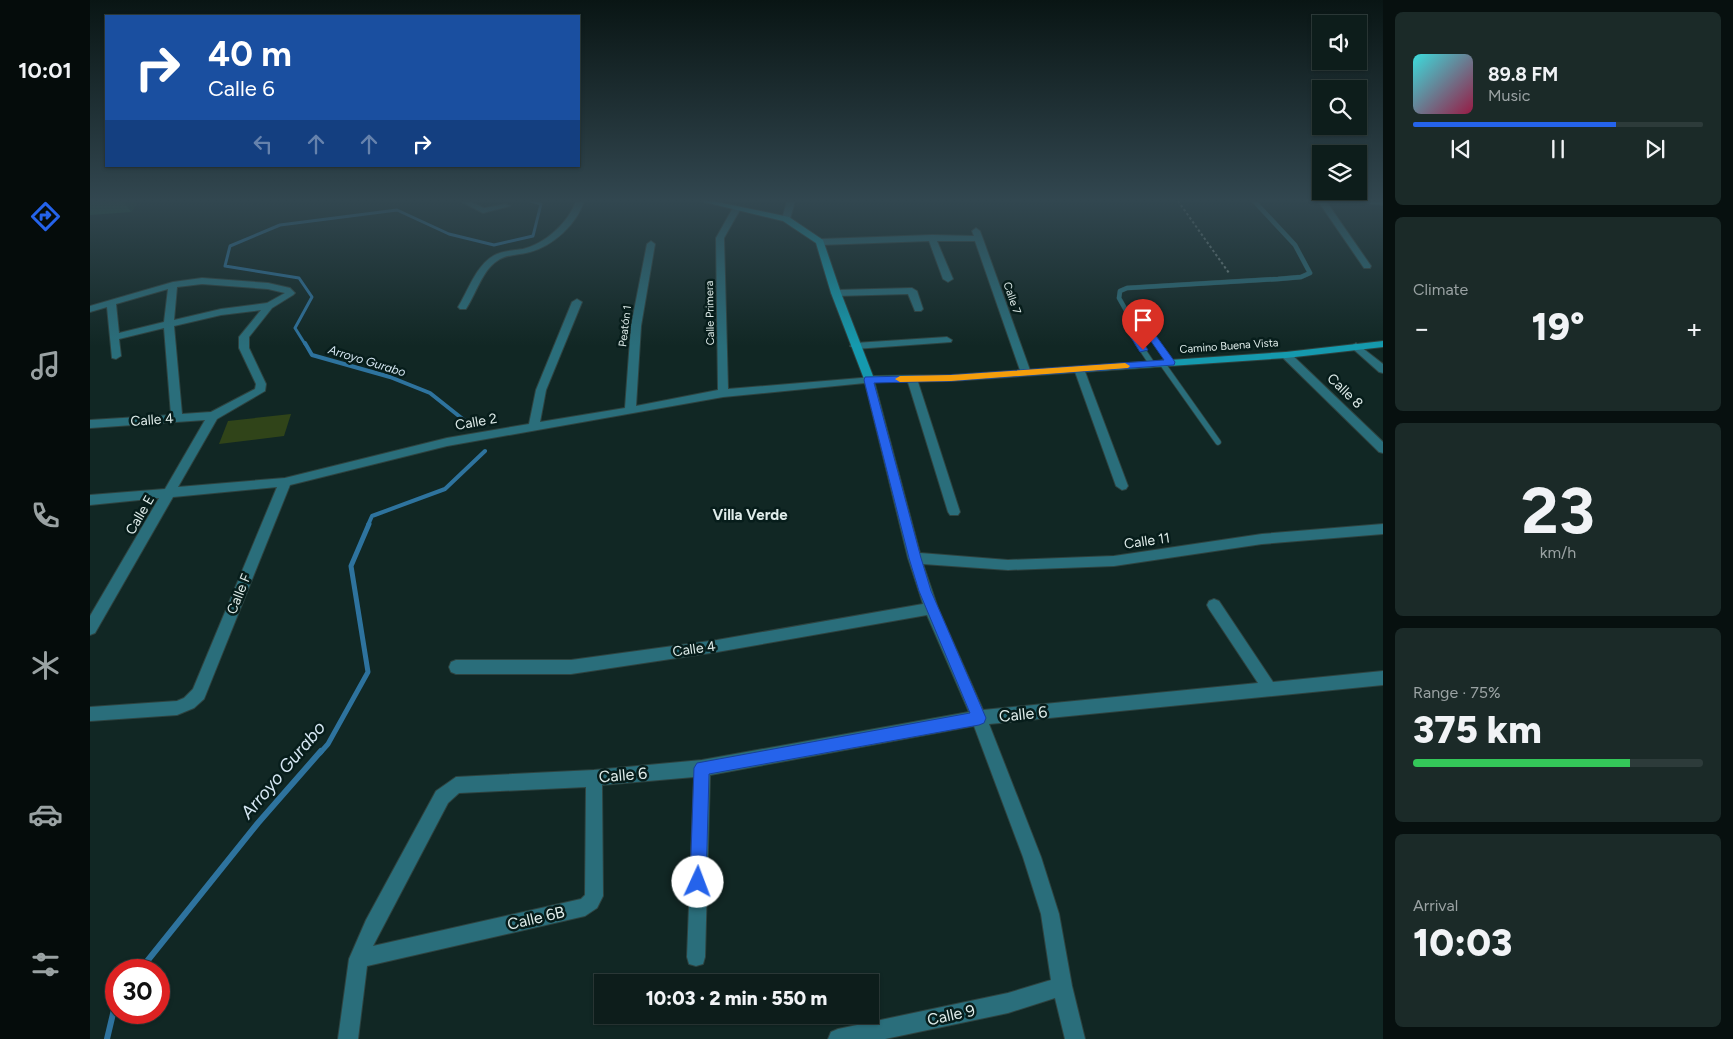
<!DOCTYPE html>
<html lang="en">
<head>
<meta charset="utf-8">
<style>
	:root { --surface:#0d1d1b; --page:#1b2a28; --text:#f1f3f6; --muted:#9aa2a3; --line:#2d3b3a; --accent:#2563eb }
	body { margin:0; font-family:Figtree,sans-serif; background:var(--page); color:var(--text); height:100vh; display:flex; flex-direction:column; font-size:19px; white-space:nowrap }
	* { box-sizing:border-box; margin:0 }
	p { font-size:16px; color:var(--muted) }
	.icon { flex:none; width:28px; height:28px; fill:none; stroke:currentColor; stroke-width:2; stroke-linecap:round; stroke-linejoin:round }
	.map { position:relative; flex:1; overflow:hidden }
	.side { display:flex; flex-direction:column; gap:12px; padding:12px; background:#07100f; width:350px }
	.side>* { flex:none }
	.guide { position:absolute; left:15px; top:15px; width:475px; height:152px; border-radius:0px; box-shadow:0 1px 4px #0004,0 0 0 1px var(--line); background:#1a4fa0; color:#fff; overflow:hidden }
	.buttons { position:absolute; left:1222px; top:15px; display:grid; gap:10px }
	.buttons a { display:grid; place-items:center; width:55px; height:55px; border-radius:0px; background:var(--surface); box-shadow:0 1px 4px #0004,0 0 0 1px var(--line); font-size:25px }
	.speed { position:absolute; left:15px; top:959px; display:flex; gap:10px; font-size:25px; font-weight:700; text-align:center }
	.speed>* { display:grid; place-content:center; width:65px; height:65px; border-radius:50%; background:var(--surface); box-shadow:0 1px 4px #0004,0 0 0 1px var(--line); line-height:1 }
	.speed .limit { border:8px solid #d22; background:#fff; color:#111 }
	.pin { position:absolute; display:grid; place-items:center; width:42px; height:42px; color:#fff; margin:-51px -21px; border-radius:50% 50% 50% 0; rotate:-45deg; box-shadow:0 0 5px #0007 }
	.pin .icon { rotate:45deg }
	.me { position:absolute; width:55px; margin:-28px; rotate:2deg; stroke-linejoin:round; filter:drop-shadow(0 0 4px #0008) }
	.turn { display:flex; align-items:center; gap:18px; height:105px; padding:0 20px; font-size:22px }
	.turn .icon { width:65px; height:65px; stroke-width:2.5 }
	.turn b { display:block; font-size:35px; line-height:42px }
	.lanes { display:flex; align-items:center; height:48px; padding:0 20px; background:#0003; justify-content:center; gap:25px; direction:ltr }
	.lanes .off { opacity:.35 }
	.big { font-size:38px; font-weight:800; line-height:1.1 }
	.side .card { flex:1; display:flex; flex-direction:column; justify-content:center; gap:8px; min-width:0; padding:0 18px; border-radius:8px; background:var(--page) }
	.side .dial { align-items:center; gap:0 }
	.dial b { font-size:65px; line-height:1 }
	.song { display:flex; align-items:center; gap:15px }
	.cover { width:60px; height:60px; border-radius:8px; background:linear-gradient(135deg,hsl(180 70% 55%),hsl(340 70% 35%)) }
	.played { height:5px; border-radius:2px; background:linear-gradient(90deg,var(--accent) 70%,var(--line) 70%) }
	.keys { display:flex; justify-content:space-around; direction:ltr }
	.heat { display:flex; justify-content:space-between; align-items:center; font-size:28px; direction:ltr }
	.charge { height:8px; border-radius:4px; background:linear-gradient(90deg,#34c759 75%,var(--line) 0) }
	.trip { position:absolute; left:504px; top:974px; width:285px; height:50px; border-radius:0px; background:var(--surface); box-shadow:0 1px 4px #0004,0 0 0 1px var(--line); font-weight:800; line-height:50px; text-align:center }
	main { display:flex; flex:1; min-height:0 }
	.tabs { display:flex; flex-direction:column; width:90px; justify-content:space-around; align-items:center; background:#050c0b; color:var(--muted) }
	.tabs .icon { width:35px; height:35px }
	.tabs .active { color:var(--accent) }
	.tabs b { font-size:22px; color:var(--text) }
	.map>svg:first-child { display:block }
	.green { fill:#304419 }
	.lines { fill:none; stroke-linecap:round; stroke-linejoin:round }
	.stream-far3 { stroke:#2e739e; stroke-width:3 }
	.stream-far2 { stroke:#2e739e; stroke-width:4 }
	.stream-far1 { stroke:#2e739e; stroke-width:5 }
	.stream { stroke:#2e739e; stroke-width:6 }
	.lane-far1-casing { stroke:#2e4340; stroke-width:5 }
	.lane-casing { stroke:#2e4340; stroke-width:7 }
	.street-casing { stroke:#2e4340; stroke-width:2 }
	.secondary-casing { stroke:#2e4340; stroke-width:2 }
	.path { stroke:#798a88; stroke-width:2; stroke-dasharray:2.5 2.5; stroke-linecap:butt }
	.lane-far1 { stroke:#2a6e7b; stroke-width:4.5 }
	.lane { stroke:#2a6e7b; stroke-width:5.5 }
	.street { fill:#2a6e7b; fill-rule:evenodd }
	.secondary { fill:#159aae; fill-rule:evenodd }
	.wall { fill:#1d543a }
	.shaded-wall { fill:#0f3b29 }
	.route { fill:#2563eb; stroke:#184099 }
	.slow { fill:#f59e0b }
	.labels { text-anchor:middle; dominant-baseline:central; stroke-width:5; stroke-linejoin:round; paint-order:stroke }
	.far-street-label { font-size:11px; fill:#dfecea; stroke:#071d1b }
	.far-water-label { font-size:12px; font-style:italic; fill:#d6e7f3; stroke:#071d1b }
	.street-label { font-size:14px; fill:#dfecea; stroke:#071d1b }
	.neighbourhood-label { font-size:15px; font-weight:bold; fill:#dfecea; stroke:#071d1b }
	.near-street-label { font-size:16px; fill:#dfecea; stroke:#071d1b }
	.near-water-label { font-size:18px; font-style:italic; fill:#d6e7f3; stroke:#071d1b }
</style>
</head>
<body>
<main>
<nav class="tabs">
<b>10:01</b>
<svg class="icon active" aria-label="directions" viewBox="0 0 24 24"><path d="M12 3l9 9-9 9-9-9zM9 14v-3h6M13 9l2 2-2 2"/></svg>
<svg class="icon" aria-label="music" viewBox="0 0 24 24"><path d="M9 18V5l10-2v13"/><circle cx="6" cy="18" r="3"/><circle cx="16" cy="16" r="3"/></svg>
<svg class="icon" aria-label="phone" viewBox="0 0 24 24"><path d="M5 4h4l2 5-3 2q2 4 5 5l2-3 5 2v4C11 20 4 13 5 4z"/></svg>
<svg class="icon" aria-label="climate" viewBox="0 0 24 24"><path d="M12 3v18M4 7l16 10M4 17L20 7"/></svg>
<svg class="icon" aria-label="car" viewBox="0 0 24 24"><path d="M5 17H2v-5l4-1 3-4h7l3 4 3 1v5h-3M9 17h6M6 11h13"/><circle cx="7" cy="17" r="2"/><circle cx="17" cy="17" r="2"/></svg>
<svg class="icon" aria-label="filters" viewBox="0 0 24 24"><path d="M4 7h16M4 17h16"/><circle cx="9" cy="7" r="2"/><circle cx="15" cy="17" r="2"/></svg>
</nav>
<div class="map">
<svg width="1293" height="1039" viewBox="0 0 1293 1039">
	<rect width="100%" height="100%" fill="#112724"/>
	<path class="green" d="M 201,414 L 194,436 L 129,444 L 138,421 Z"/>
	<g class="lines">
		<path class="stream-far3" d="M 215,344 L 205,328 L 222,297 L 209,278 L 135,266 L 140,246 L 190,225 L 307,210 L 359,234 L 404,245 L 443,236 L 451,204 L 441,201"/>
		<path class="stream-far2" d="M 215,343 L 222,355 L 300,377 L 340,393 L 379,424
			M 278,525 L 282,516 L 355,489 L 395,451"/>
		<path class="stream-far1" d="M 230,753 L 238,744 L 278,672 L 261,566 L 279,524"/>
		<path class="stream" d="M 50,970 L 168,823 L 231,751
			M 17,1039 L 26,1001"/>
		<g class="lane-far1-casing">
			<path id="lane-far1" d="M 1046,328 L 1029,298 L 1030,291 L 1037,288 L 1188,279 L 1211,277 L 1220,273 L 1205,245 L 1164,201
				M 1049,344 L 1044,337 L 1046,328 L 1061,335 L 1067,344"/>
		</g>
		<g class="lane-casing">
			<path id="lane" d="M 1048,343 L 1062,364
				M 1067,343 L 1080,363
				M 1072,363 L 1128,442"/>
		</g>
		<g class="street-casing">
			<path id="street" d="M 370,201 L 379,201 L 394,208 L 416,204 L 420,206 L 393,213 Z
				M 486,201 L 494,201 C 487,224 463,246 440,252 C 430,255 416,254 407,261 C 392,271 386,294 376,309 L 370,309 L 368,307 C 378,291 386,266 403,256 C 412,250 423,251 433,249 C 455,244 479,222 486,201 Z
				M 697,201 L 705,201 L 700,219 L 696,221 L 692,219 Z
				M 1228,201 L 1236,201 L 1281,266 L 1280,268 L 1274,268 Z
				M 1267,201 L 1293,201 L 1293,205 L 1271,203 Z
				M 644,206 L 651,208 L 634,238 L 638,389 L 783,377 L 830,553 L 918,560 L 1024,556 L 1172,534 L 1293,524 L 1293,534 L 1172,544 L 1024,566 L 918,570 L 833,564 L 848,608 L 893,710 L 1168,683 L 1119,609 L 1117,605 L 1119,601 L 1124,599 L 1129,601 L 1183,682 L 1293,671 L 1293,685 L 899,724 L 951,857 L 969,914 L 982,986 L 995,1039 L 975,1039 L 965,998 L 918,1013 L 795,1039 L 738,1039 L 741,1032 L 748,1029 L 918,993 L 961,980 L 951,914 L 933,857 L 884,726 L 620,775 L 615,957 L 613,964 L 606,966 L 599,964 L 597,957 L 604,777 L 512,785 L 513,896 L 507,908 L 495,916 L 277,966 L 268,1039 L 248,1039 L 259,959 L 276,920 L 346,791 L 366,777 L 504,770 L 612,760 L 879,712 L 837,615 L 627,652 L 481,674 L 366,674 L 361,672 L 359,667 L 361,662 L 366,660 L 481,660 L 627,640 L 833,604 L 818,558 L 775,383 L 633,397 L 357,446 L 200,485 L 114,699 L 104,708 L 87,715 L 0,721 L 0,707 L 87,701 L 94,698 L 103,689 L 187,487 L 83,497 L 5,633 L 0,635 L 0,616 L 69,498 L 0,505 L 0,495 L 75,489 L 115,420 L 0,428 L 0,420 L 81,415 L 74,328 L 29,339 L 31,356 L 26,359 L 22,358 L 17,307 L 0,312 L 0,306 L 83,282 L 112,278 L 178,283 L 200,288 L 205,293 L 203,295 L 182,308 L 159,337 L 159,348 L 176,384 L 175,391 L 127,419 L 88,487 L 195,478 L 357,438 L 439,424 L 446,390 L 482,302 L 487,299 L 492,302 L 456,390 L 450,422 L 535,408 L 541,326 L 557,244 L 561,241 L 565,244 L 551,326 L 546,406 L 628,390 L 626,238 ZM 112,284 L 178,289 L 195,293 L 177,303 L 131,309 L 84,320 L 87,287 ZM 78,289 L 74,322 L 29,333 L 26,304 ZM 171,310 L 149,337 L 149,348 L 166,384 L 165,389 L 121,412 L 92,414 L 84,326 L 131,315 ZM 496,787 L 495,895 L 491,899 L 283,946 L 358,803 L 369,793 Z
				M 886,228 L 890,231 L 893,239 L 941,373 L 940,375 L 932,375 L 931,373 L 885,241 L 847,241 L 863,279 L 858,282 L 853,279 L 839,241 L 730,245 L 726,242 L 730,239 L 842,235 L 884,236 L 882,231 Z
				M 822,288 L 827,291 L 833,309 L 831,311 L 825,311 L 818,294 L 746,296 L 741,293 L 746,290 Z
				M 857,337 L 862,340 L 861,342 L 765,349 L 760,346 L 765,343 Z
				M 1266,343 L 1293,364 L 1293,373 L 1289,372 L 1262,348 L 1261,346 Z
				M 1196,352 L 1200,353 L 1293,442 L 1293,453 L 1289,452 L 1192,357 L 1192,353 Z
				M 989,366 L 994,369 L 1038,486 L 1036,489 L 1032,490 L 1026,486 L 984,369 Z
				M 822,376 L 827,379 L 870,512 L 868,515 L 860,515 L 858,512 L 817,379 Z"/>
		</g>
		<g class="secondary-casing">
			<path id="secondary" d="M 610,201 L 623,201 L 699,217 L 733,240 L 751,293 L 783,376 L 861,375 L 1196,352 L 1293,341 L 1293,347 L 1196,358 L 861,381 L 779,382 L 774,379 L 741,293 L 726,243 L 693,221 Z"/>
		</g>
		<path class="path" d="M 1088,201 L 1139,273"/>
		<use href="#lane-far1" class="lane-far1"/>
		<use href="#lane" class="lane"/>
		<use href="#street" class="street"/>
		<use href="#secondary" class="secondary"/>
	</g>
	<path class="wall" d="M 0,201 L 49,201 L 41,212 L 0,215 Z"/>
	<path class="shaded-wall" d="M 33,201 L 49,201 L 41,212 Z"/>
	<linearGradient id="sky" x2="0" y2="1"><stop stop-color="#091514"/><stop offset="0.58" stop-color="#324750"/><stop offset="1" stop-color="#324750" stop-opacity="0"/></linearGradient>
	<rect width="1293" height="346" fill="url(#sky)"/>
	<path class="route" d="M 1046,325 L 1064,333 L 1085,362 L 1084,365 L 861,381 L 784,383 L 831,558 L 841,591 L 896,718 L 894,723 L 889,725 L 619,774 L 616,882 L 614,887 L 608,890 L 602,887 L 600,882 L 604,768 L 607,763 L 880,713 L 829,591 L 819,558 L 774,380 L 775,377 L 861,375 L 1074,360 L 1058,337 L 1050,333 L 1049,336 L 1058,350 L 1050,352 L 1040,336 L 1042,328 Z"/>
	<path class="slow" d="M 1035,363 L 1040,366 L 1038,368 L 861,381 L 810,382 L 805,379 L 810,376 L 861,375 Z"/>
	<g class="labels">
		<g class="far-street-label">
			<text transform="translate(922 298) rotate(71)">Calle 7</text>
			<text transform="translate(620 313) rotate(-91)">Calle Primera</text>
			<text transform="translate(535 326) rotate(-83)">Peatón 1</text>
			<text transform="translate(1139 346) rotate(-4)">Camino Buena Vista</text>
		</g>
		<g class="far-water-label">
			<text transform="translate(277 361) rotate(17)">Arroyo Gurabo</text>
		</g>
		<g class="street-label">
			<text transform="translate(1255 391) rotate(44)">Calle 8</text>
			<text transform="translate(62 420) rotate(-4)">Calle 4</text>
			<text transform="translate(386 422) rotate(-10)">Calle 2</text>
			<text transform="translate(50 515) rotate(-60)">Calle E</text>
			<text transform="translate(1057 541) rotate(-8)">Calle 11</text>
			<text transform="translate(149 594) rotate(-68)">Calle F</text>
			<text transform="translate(604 649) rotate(-8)">Calle 4</text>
		</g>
		<g class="neighbourhood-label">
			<text x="660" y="515">Villa Verde</text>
		</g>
		<g class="near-street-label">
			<text transform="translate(933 714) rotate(-6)">Calle 6</text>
			<text transform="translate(533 775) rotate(-5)">Calle 6</text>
			<text transform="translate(446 918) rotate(-13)">Calle 6B</text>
			<text transform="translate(861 1015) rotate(-12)">Calle 9</text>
		</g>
		<g class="near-water-label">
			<text transform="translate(193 770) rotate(-50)">Arroyo Gurabo</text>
		</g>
	</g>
</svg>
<div class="buttons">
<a><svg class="icon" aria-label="sound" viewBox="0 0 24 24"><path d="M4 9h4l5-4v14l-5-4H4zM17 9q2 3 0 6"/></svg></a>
<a><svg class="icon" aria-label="search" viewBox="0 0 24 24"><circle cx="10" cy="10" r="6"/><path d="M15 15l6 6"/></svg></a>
<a><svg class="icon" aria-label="layers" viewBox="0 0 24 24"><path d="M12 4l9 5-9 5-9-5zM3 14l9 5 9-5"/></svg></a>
</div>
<div class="speed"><div class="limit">30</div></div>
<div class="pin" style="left:1053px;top:350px;background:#d93025"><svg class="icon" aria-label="arrive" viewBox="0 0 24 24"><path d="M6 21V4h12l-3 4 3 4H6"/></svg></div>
<svg class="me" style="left:608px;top:882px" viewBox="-20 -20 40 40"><circle r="19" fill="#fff"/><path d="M0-13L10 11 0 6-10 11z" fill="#2563eb"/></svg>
<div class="trip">10:03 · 2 min · 550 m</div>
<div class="guide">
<div class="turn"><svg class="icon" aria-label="right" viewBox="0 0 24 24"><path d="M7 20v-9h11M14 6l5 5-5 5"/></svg><div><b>40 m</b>Calle 6</div></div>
<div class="lanes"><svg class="icon off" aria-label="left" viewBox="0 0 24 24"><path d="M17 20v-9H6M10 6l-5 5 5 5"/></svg><svg class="icon off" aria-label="ahead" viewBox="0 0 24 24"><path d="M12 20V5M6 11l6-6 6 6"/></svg><svg class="icon off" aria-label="ahead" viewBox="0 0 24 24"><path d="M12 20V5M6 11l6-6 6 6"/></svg><svg class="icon" aria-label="right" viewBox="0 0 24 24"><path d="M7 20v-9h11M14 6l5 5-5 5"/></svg></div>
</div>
</div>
<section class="side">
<div class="card">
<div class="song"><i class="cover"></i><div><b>89.8 FM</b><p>Music</p></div></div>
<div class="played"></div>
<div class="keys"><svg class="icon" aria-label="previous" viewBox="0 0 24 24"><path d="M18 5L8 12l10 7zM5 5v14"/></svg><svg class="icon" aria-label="pause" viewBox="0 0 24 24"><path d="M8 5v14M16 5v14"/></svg><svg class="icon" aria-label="next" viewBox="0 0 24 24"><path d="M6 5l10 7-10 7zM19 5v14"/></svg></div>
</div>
<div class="card"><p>Climate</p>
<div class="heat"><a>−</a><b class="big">19°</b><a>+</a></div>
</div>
<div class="card dial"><b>23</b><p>km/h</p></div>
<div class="card"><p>Range · 75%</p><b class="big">375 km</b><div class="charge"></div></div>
<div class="card"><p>Arrival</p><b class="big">10:03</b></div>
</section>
</main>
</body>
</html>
